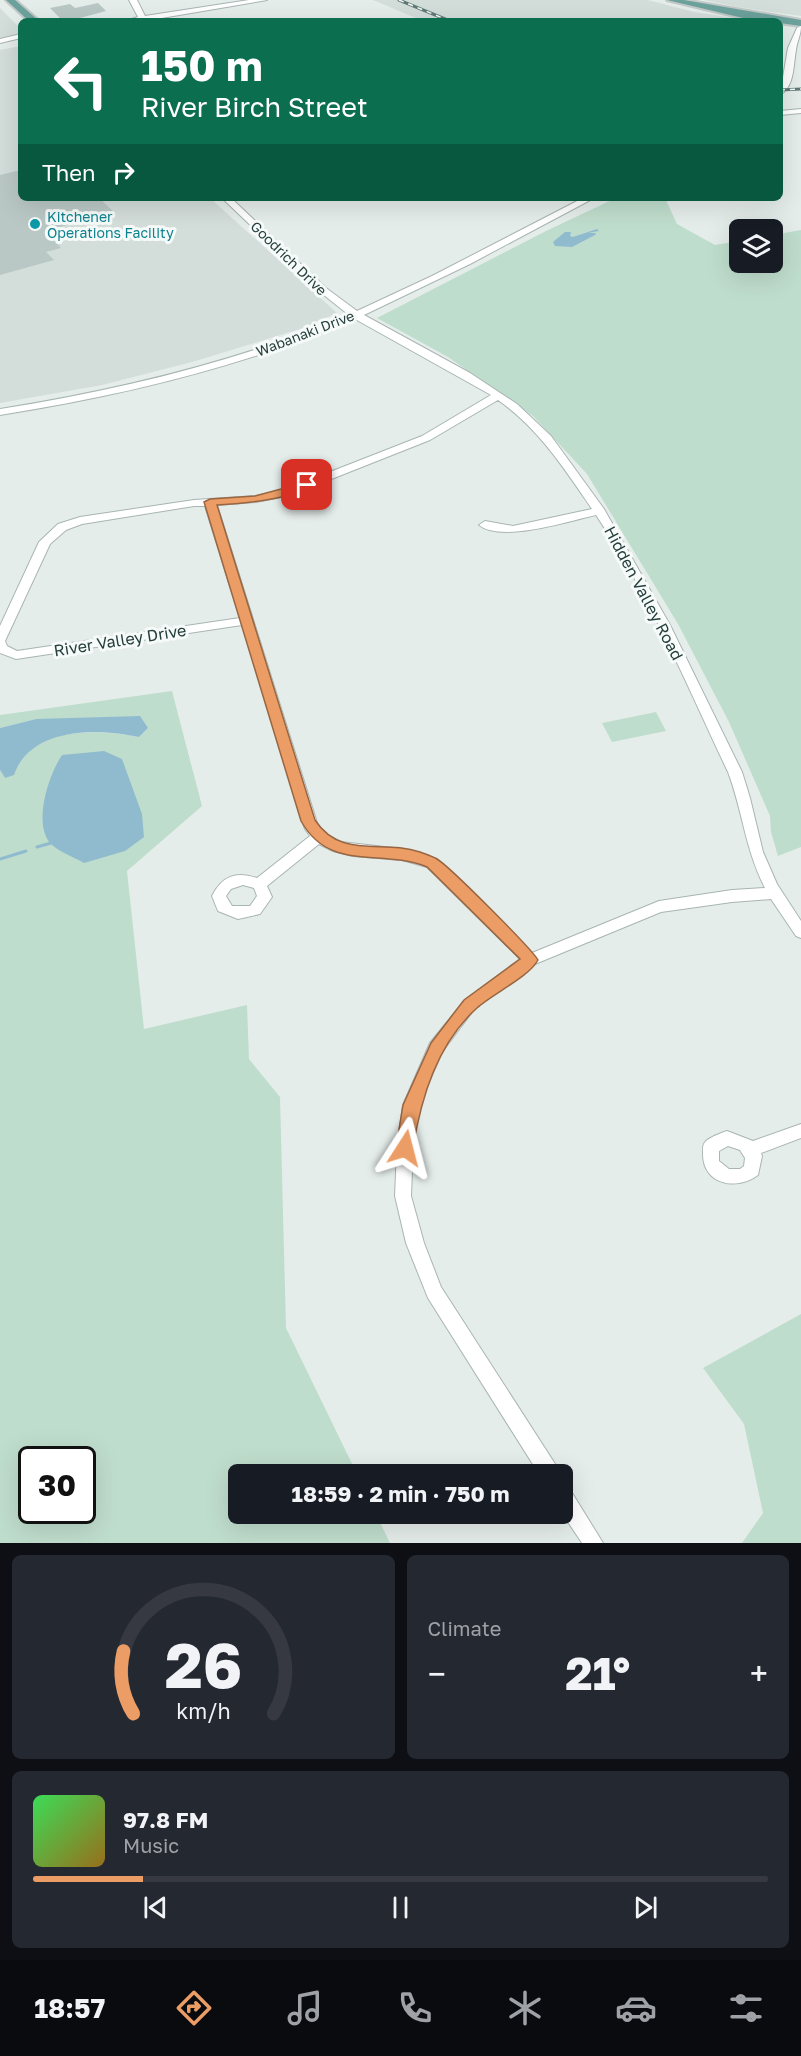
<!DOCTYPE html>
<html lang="en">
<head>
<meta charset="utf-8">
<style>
	:root { --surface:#171b24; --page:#242831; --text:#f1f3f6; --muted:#9ea1a6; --line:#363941; --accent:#eb9d65 }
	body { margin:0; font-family:"Golos Text",sans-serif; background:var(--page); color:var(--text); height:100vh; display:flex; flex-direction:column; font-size:22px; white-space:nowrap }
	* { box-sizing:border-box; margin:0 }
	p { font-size:20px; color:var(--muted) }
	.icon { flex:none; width:33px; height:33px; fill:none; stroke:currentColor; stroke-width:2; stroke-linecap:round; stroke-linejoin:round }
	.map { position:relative; height:1543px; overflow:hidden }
	.drawer { display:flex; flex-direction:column; gap:12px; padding:12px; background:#0d0f14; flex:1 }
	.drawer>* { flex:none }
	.hud { position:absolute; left:18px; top:18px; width:765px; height:183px; border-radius:9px; box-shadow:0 6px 24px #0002; background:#0b6e4f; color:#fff; overflow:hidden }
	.controls { position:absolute; left:729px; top:219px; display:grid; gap:12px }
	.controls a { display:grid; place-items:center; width:54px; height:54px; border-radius:9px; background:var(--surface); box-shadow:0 6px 24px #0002; font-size:30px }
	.speed { position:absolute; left:18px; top:1446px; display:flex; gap:12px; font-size:30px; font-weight:700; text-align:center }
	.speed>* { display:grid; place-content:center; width:78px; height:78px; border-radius:50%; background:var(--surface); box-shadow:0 6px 24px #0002; line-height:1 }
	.speed .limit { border:3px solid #111; border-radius:9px; background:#fff; color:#111 }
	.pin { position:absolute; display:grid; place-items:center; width:51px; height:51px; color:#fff; margin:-26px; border-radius:12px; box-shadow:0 3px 9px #0006 }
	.me { position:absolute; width:66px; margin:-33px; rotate:9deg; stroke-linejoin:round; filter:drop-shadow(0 0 4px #0008) }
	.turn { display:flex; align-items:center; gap:21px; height:126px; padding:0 24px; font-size:27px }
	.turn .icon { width:78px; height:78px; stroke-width:2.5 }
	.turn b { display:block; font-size:42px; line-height:51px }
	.then { display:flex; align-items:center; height:57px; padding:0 24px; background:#0003; gap:12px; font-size:22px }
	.big { font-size:45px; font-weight:700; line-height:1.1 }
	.drawer .card { flex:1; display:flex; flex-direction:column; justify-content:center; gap:9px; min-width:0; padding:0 21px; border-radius:9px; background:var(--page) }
	.drawer .dial { align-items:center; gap:0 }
	.dial svg { height:156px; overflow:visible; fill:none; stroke:var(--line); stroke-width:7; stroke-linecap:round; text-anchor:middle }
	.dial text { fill:var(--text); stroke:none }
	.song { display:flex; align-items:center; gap:18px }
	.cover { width:72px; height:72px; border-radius:9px; background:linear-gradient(135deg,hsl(130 70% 55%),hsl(40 70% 35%)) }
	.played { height:6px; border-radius:3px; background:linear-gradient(90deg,var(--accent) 15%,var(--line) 15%) }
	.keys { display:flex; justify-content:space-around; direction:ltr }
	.heat { display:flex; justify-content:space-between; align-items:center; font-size:33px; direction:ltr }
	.drawer .tiles { flex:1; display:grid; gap:12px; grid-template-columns:1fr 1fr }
	.card:last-child { grid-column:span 2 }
	.trip { position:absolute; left:228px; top:1464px; width:345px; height:60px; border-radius:9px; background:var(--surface); box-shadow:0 6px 24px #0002; font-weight:700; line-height:60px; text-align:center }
	.tab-bar { display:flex; height:96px; justify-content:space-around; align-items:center; background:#090b0e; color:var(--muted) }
	.tab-bar .icon { width:42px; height:42px }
	.tab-bar .active { color:var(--accent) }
	.tab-bar b { font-size:27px; color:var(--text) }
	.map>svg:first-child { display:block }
	.built { fill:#d3ddda }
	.green { fill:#bfddcc; fill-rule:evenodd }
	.water { fill:#90bbcf }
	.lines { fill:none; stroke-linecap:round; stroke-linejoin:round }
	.stream { stroke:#90bbcf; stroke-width:3 }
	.building { fill:#bac8c5 }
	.minor-casing { stroke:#a8b5b3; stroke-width:2 }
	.major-casing { stroke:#c2c9c8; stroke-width:4 }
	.minor { fill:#fff; fill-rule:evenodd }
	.major { fill:#6ca19c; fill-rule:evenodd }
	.rail-casing { stroke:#607a77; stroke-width:3 }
	.rail { stroke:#f6faf8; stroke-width:1.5; stroke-dasharray:5; stroke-linecap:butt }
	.route { fill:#eb9d65; stroke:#996642; stroke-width:1.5 }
	.culture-dot { fill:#0f9aa8; stroke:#f6faf8; stroke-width:2 }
	.labels { text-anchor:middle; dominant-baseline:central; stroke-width:6; stroke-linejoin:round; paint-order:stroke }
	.far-culture-label { font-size:14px; fill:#0d838f; stroke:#f6faf8; text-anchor:start }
	.far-street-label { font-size:14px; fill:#253f3c; stroke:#f6faf8 }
	.street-label { font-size:16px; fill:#253f3c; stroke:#f6faf8 }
</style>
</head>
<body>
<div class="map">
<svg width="801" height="1543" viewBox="0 0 801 1543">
	<rect width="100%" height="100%" fill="#e5edeb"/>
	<path class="built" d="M 373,0 L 648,0 L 694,12 L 754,21 L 423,21 Z
		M 704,0 L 801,0 L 801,16 L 738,7 Z
		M 0,8 L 21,29 L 21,37 L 0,41 Z
		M 21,46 L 21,198 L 210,198 L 337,313 L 300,329 L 192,362 L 102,385 L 0,403 L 0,50 Z"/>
	<path class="green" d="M 616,198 L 665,198 L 677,224 L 715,245 L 739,241 L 740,262 L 772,262 L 773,235 L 801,230 L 801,847 L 778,856 L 771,832 L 770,816 L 729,722 L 678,624 L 587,474 L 533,416 L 448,357 L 377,318 L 546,231 Z
		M 172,691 L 202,806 L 127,871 L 144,1029 L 247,1005 L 249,1059 L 280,1097 L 286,1328 L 357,1474 L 238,1474 L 238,1514 L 376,1514 L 390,1543 L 0,1543 L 0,770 L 5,778 C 15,766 25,753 38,744 C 60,729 113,731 139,737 L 148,728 L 36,719 L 0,728 L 0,715 ZM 32,1460 L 82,1460 L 82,1510 L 32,1510 Z
		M 656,712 L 666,731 L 612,742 L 602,723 Z
		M 801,1314 L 801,1543 L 742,1543 L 763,1513 L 744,1424 L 703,1368 Z"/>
	<path class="water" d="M 597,229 L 599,231 L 588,233 L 596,233 L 595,235 L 572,247 L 555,246 L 553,242 L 565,232 L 571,232 L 570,236 L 573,237 Z
		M 140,716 L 148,728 L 139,737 C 97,728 30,727 14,775 L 5,778 L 0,770 L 0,728 L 36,719 Z
		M 104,751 L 122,759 L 142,814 L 144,837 L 125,851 L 84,863 C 74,857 59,852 51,844 C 32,824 49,774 62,755 Z"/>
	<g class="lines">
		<path class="stream" d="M 37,847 L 51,843
			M 0,859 L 26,851"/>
	</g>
	<path class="building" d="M 98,3 L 106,11 L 69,21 L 62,20 L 50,8 L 70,4 L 75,8 Z
		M 21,170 L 21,198 L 99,198 L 114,212 L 53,229 L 61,237 L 53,239 L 61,248 L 46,252 L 54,260 L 0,275 L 0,175 Z"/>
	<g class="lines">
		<g class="minor-casing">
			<path id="minor" d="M 129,0 L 137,0 L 145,16 L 249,0 L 267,0 L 144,21 L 125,21 L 138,17 Z
				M 801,26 C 801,35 797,41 796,50 C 793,65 795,86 780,95 L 788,48 L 797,28 Z
				M 21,34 L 21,38 L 0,43 L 0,39 Z
				M 801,109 L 801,113 L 780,115 L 780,111 Z
				M 222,198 L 231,198 L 326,288 L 357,311 L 432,276 L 583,198 L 594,198 L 470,264 L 364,315 L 470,373 L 517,404 L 551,436 L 604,509 L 670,625 L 742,772 L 750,798 L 763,852 L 777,884 L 801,921 L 801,938 L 796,936 L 771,899 L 732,902 L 661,912 L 535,964 L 475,1008 L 442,1052 L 419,1105 L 413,1148 L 411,1196 L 424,1243 L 441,1287 L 557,1467 L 559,1474 L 539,1474 L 428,1298 L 406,1243 L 395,1196 L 397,1148 L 403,1105 L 430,1043 L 465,1000 L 520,959 L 427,867 L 402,860 L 353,856 L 333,851 L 319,844 L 267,886 L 272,897 L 260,914 L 238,919 L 218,911 L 212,896 C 222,876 236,871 257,878 L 310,836 L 305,829 L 242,625 L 16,659 L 0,653 L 0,626 L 39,542 L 58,524 L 80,517 L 194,500 L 256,496 L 284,490 L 422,436 L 491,395 L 355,319 C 242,367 121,396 0,415 L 0,409 C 119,390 237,362 349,315 L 320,292 ZM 498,400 C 539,429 564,468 592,509 L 513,526 L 485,521 L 479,525 C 501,543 569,521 596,515 C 650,595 687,686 728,772 C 743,812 745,849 765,888 L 732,890 L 659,901 L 532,953 L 437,859 L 402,849 L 341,842 L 329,836 L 318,826 L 217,505 L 256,502 L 291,495 L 430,440 ZM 194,506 L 205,506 L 240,618 L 17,651 L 7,646 L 5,641 L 50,544 L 66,530 L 82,524 ZM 243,885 L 254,888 L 257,896 L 250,906 L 232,906 L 226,896 L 231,889 Z
				M 801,1124 L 801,1138 L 761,1153 L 762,1156 L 758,1175 C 737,1191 703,1185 703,1154 C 703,1150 702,1145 706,1141 C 711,1137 721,1133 727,1131 L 753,1141 ZM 728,1146 L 740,1150 L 745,1158 L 744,1166 L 740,1169 L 729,1169 L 719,1161 L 719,1151 Z
				M 562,1486 L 569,1488 L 603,1543 L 582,1543 L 562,1513 Z"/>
		</g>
		<g class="major-casing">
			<path id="major" d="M 6,0 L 15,0 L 39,21 L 29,21 Z
				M 667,0 L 684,0 L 801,20 L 801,26 L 743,18 Z"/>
		</g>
		<use href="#minor" class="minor"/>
		<use href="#major" class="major"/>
		<g class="rail-casing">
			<path id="rail" d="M 399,0 L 450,21
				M 780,90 L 801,89"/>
		</g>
		<use href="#rail" class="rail"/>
	</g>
	<path class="route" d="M 307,482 L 311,483 L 311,488 C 280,500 250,503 217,505 L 315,820 C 341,860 383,839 420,852 C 425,854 432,856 437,859 C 449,866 532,949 538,960 C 529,977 492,994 477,1008 C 437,1044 421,1098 413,1148 L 411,1153 L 405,1155 L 399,1153 L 396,1148 L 403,1105 L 431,1043 L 464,1000 L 520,959 L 427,867 C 381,848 330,873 301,821 L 204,502 L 210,499 L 255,496 Z"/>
	<circle class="culture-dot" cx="35" cy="224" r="6"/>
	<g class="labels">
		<g class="far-culture-label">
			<text x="47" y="216">Kitchener<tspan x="47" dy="16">Operations Facility</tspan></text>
		</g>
		<g class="far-street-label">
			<text transform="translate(289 258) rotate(44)">Goodrich Drive</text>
			<text transform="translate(305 333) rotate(-21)">Wabanaki Drive</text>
		</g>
		<g class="street-label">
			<text transform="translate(644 593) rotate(62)">Hidden Valley Road</text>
			<text transform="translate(120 640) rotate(-9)">River Valley Drive</text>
		</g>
	</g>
</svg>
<div class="controls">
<a><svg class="icon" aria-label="layers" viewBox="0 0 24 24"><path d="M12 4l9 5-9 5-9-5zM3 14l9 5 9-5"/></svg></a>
</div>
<div class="speed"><div class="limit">30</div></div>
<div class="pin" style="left:307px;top:485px;background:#d93025"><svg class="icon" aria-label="arrive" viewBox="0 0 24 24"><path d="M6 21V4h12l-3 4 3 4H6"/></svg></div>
<svg class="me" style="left:405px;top:1148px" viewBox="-20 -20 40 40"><path d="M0-17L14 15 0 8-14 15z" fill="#eb9d65" stroke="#fff" stroke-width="4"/></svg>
<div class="trip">18:59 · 2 min · 750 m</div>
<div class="hud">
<div class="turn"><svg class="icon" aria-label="left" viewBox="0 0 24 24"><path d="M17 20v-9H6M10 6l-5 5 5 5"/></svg><div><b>150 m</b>River Birch Street</div></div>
<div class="then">Then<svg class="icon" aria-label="right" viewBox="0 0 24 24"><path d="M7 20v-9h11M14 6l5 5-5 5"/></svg></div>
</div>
</div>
<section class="drawer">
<div class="tiles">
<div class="card dial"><svg viewBox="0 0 100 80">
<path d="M14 69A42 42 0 1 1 86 69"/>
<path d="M14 69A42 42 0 0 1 9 37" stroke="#eb9d65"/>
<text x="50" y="56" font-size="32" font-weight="700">26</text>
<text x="50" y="72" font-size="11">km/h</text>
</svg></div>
<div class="card"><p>Climate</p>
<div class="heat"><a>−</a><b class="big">21°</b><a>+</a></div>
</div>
<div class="card">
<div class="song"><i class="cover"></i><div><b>97.8 FM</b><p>Music</p></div></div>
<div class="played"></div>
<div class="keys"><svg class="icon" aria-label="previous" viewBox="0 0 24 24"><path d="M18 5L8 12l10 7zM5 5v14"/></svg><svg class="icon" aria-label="pause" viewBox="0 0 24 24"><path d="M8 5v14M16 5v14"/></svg><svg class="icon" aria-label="next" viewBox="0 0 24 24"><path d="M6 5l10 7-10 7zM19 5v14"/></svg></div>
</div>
</div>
</section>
<nav class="tab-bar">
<b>18:57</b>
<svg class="icon active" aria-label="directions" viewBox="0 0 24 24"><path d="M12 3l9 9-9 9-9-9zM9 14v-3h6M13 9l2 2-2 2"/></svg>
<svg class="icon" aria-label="music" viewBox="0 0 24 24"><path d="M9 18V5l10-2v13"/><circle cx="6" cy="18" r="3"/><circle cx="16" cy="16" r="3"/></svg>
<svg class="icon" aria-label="phone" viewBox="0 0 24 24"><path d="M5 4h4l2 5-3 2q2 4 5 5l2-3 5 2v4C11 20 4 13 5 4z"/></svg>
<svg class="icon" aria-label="climate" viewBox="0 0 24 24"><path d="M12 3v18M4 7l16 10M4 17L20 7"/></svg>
<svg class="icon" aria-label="car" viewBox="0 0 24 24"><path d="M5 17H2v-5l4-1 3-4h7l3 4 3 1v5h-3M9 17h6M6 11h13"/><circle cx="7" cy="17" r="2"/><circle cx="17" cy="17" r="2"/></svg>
<svg class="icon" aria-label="filters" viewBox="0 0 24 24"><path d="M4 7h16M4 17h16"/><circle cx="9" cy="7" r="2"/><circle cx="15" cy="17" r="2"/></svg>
</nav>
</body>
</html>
